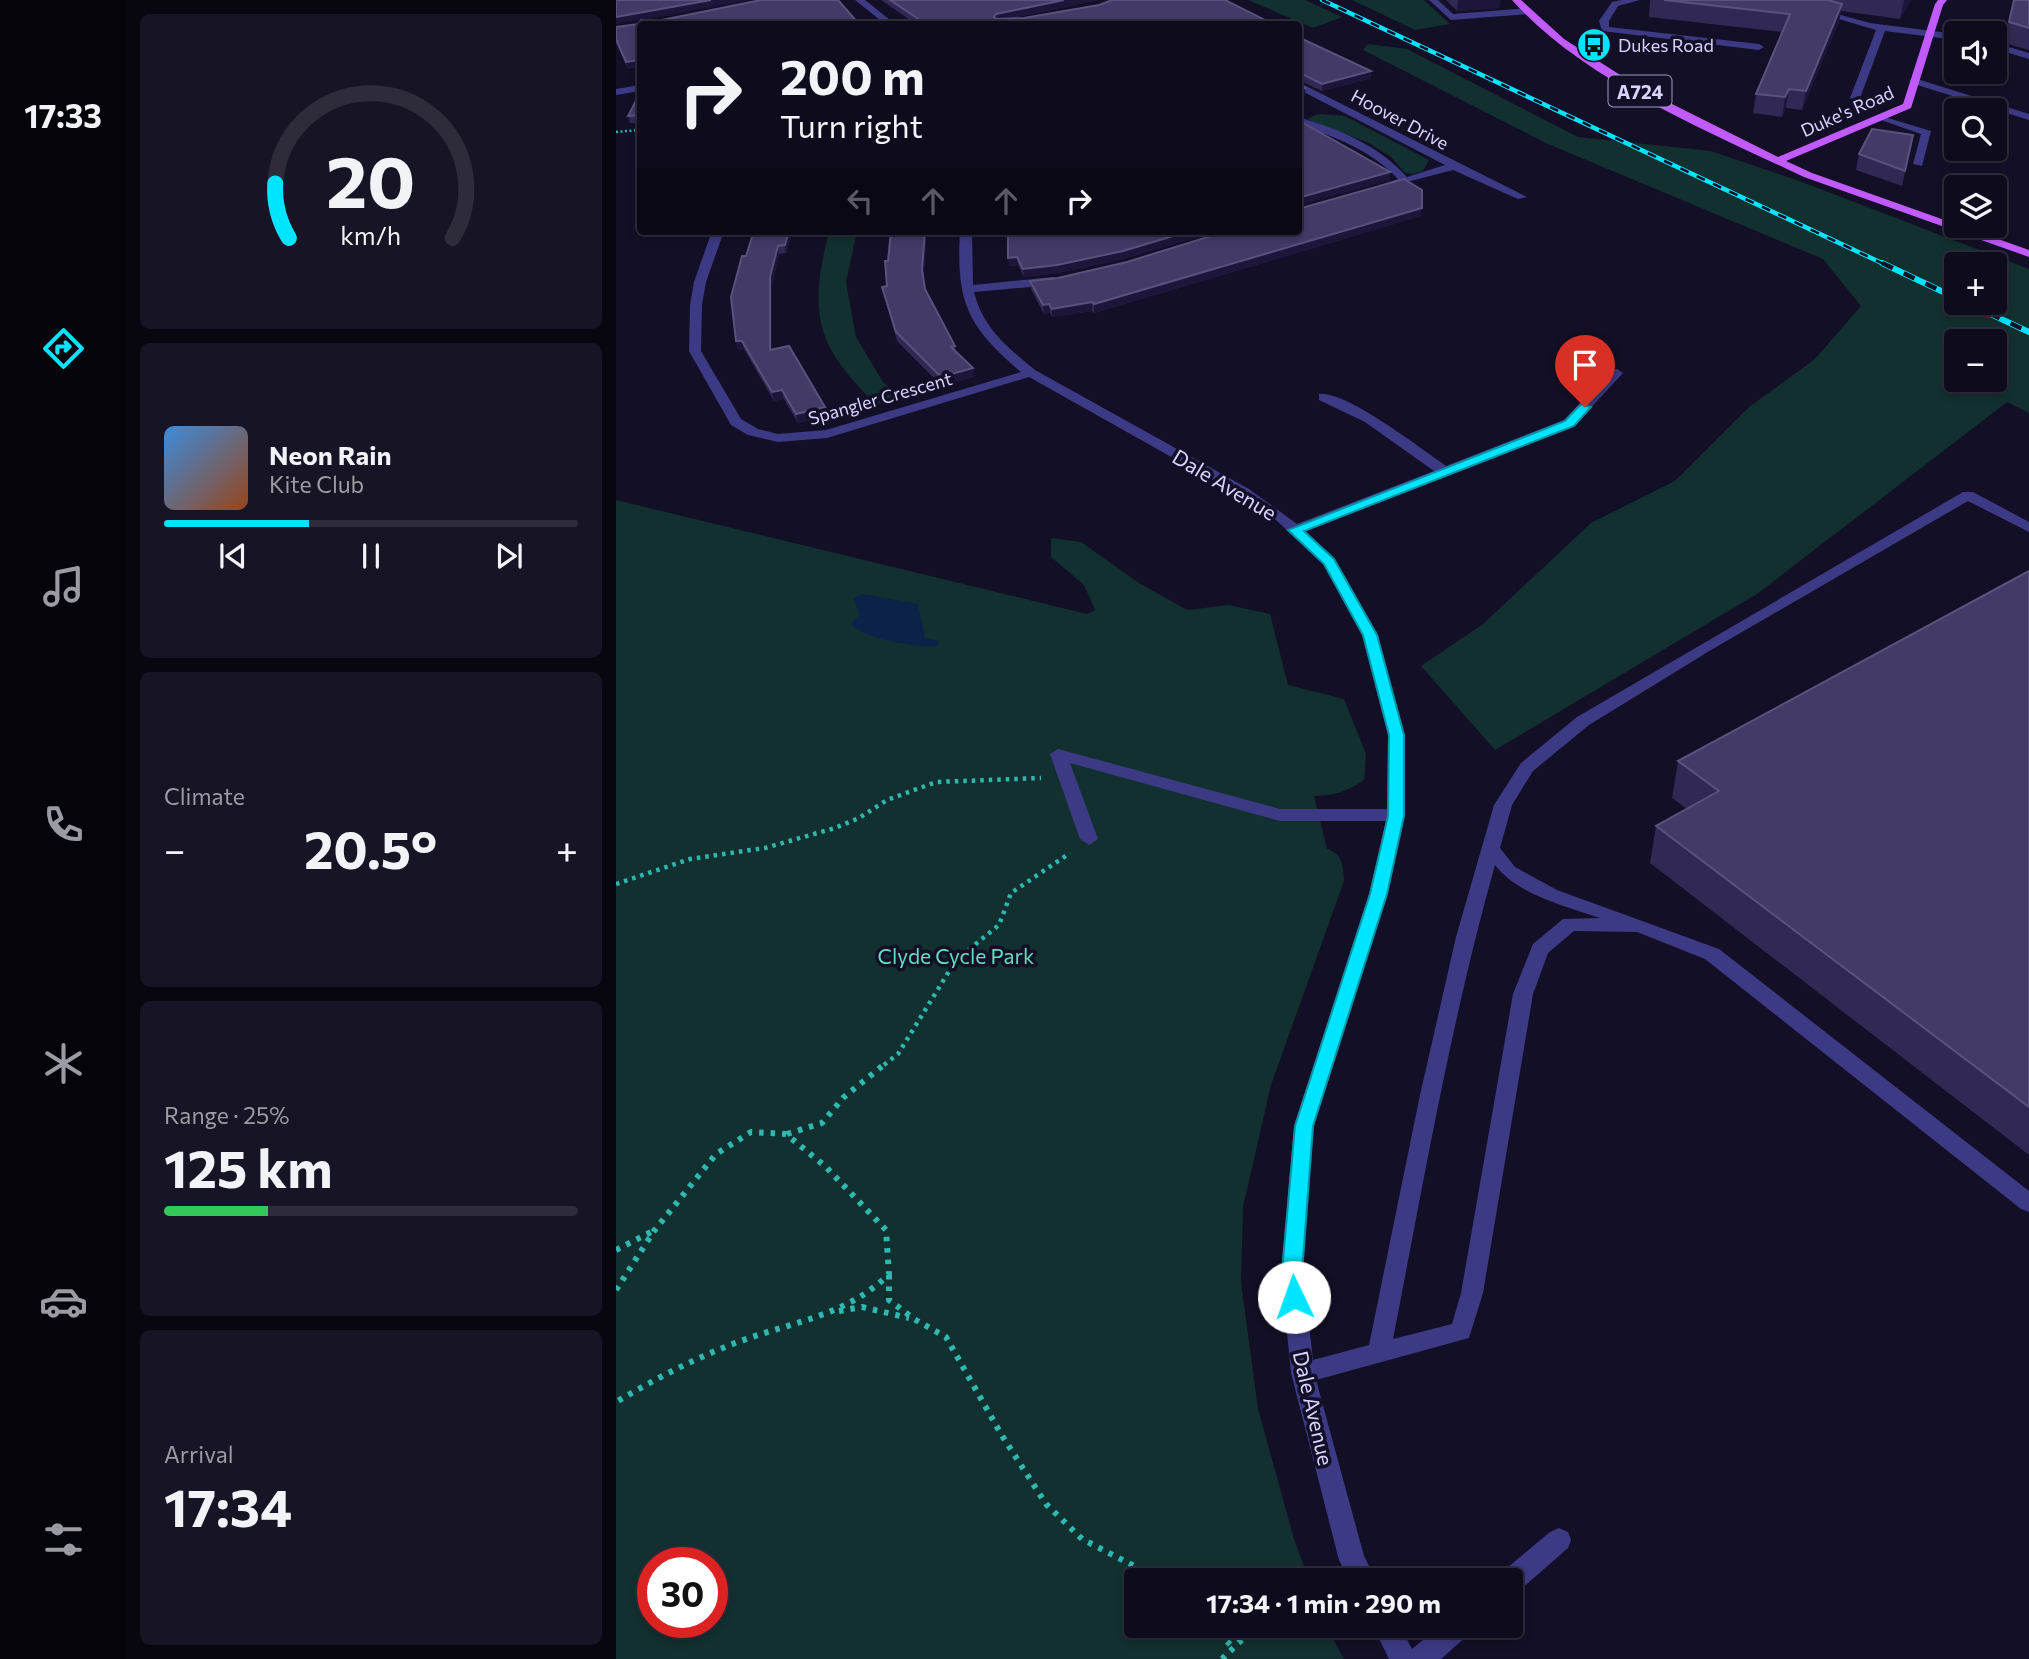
<!DOCTYPE html>
<html lang="en">
<head>
<meta charset="utf-8">
<style>
	:root { --surface:#0e0b1c; --page:#171425; --text:#f1f3f6; --muted:#9b9ba3; --line:#2e2b3b; --accent:#00e5ff }
	body { margin:0; font-family:Commissioner,sans-serif; background:var(--page); color:var(--text); height:100vh; display:flex; flex-direction:column; font-size:26px; white-space:nowrap }
	* { box-sizing:border-box; margin:0 }
	p { font-size:23px; color:var(--muted) }
	.icon { flex:none; width:38px; height:38px; fill:none; stroke:currentColor; stroke-width:2; stroke-linecap:round; stroke-linejoin:round }
	.map { position:relative; flex:1; overflow:hidden }
	.drawer { display:flex; flex-direction:column; gap:14px; padding:14px; background:#08060f; width:490px }
	.drawer>* { flex:none }
	.banner { position:absolute; left:21px; top:21px; width:665px; height:214px; border-radius:7px; box-shadow:0 4px 10px #0003,0 0 0 2px var(--line); background:#0e0b1c; color:var(--text); overflow:hidden }
	.buttons { position:absolute; left:1328px; top:21px; display:grid; gap:14px }
	.buttons a { display:grid; place-items:center; width:63px; height:63px; border-radius:7px; background:var(--surface); box-shadow:0 4px 10px #0003,0 0 0 2px var(--line); font-size:35px }
	.speed { position:absolute; left:21px; top:1547px; display:flex; gap:14px; font-size:35px; font-weight:700; text-align:center }
	.speed>* { display:grid; place-content:center; width:91px; height:91px; border-radius:50%; background:var(--surface); box-shadow:0 4px 10px #0003,0 0 0 2px var(--line); line-height:1 }
	.speed .limit { border:10px solid #d22; background:#fff; color:#111 }
	.pin { position:absolute; display:grid; place-items:center; width:60px; height:60px; color:#fff; margin:-72px -30px; border-radius:50% 50% 50% 0; rotate:-45deg; box-shadow:0 0 7px #0007 }
	.pin .icon { rotate:45deg }
	.me { position:absolute; width:77px; margin:-38px; rotate:357deg; stroke-linejoin:round; filter:drop-shadow(0 0 5px #0008) }
	.turn { display:flex; align-items:center; gap:24px; height:147px; padding:0 28px; font-size:32px }
	.turn .icon { width:91px; height:91px; stroke-width:2.5 }
	.turn b { display:block; font-size:49px; line-height:60px }
	.lanes { display:flex; align-items:center; height:66px; padding:0 28px; background:#0003; justify-content:center; gap:35px; direction:ltr }
	.lanes .off { opacity:.35 }
	.big { font-size:52px; font-weight:700; line-height:1.1 }
	.drawer .widget { flex:1; display:flex; flex-direction:column; justify-content:center; gap:10px; min-width:0; padding:0 24px; border-radius:10px; background:var(--page) }
	.drawer .dial { align-items:center; gap:0 }
	.dial svg { height:182px; overflow:visible; fill:none; stroke:var(--line); stroke-width:7; stroke-linecap:round; text-anchor:middle }
	.dial text { fill:var(--text); stroke:none }
	.song { display:flex; align-items:center; gap:21px }
	.cover { width:84px; height:84px; border-radius:10px; background:linear-gradient(135deg,hsl(210 70% 55%),hsl(20 70% 35%)) }
	.played { height:7px; border-radius:4px; background:linear-gradient(90deg,var(--accent) 35%,var(--line) 35%) }
	.keys { display:flex; justify-content:space-around; direction:ltr }
	.heat { display:flex; justify-content:space-between; align-items:center; font-size:38px; direction:ltr }
	.charge { height:10px; border-radius:5px; background:linear-gradient(90deg,#34c759 25%,var(--line) 0) }
	.trip { position:absolute; left:508px; top:1568px; width:399px; height:70px; border-radius:7px; background:var(--surface); box-shadow:0 4px 10px #0003,0 0 0 2px var(--line); font-weight:700; line-height:70px; text-align:center }
	main { display:flex; flex:1; min-height:0 }
	.tab-bar { display:flex; flex-direction:column; width:126px; justify-content:space-around; align-items:center; background:#06040b; color:var(--muted) }
	.tab-bar .icon { width:49px; height:49px }
	.tab-bar .selected { color:var(--accent) }
	.tab-bar b { font-size:32px; color:var(--text) }
	.map>svg:first-child { display:block }
	.green { fill:#12302f; fill-rule:evenodd }
	.water { fill:#0c2248 }
	.lines { fill:none; stroke-linecap:round; stroke-linejoin:round }
	.path-far2 { stroke:#2fb8b0; stroke-width:2.5; stroke-dasharray:2 2.5; stroke-linecap:butt }
	.path-far1 { stroke:#2fb8b0; stroke-width:4.5; stroke-dasharray:3.5 5; stroke-linecap:butt }
	.path { stroke:#2fb8b0; stroke-width:6; stroke-dasharray:4.5 7; stroke-linecap:butt }
	.minor { fill:#3d3a85; fill-rule:evenodd }
	.major { fill:#c25bff; fill-rule:evenodd }
	.rail-far1-casing { stroke:#00e5ff; stroke-width:4.5 }
	.rail-casing { stroke:#00e5ff; stroke-width:6 }
	.rail-far1 { stroke:#130f26; stroke-width:2.5; stroke-dasharray:9; stroke-linecap:butt }
	.rail { stroke:#130f26; stroke-width:4.5; stroke-dasharray:12; stroke-linecap:butt }
	.wall { fill:#312854 }
	.shaded-wall { fill:#1d163a }
	.building { fill:#433a66; stroke:#5a527e; stroke-width:2 }
	.route { fill:#00e5ff; stroke:#0095a6; stroke-width:2 }
	.labels { text-anchor:middle; dominant-baseline:central; stroke-width:7; stroke-linejoin:round; paint-order:stroke }
	.far-poi-label { font-size:18px; fill:#d9d4ff; stroke:#130f26; text-anchor:start }
	.far-street-label { font-size:18px; fill:#d9d4ff; stroke:#130f26 }
	.shield { fill:#130f26; stroke:#9e99be; stroke-width:2 }
	.shield-label { font-size:19px; font-weight:bold; fill:#d9d4ff }
	.street-label { font-size:21px; fill:#d9d4ff; stroke:#130f26 }
	.park-label { font-size:21px; fill:#5fe0c0; stroke:#130f26 }
</style>
</head>
<body>
<main>
<nav class="tab-bar">
<b>17:33</b>
<svg class="icon selected" aria-label="directions" viewBox="0 0 24 24"><path d="M12 3l9 9-9 9-9-9zM9 14v-3h6M13 9l2 2-2 2"/></svg>
<svg class="icon" aria-label="music" viewBox="0 0 24 24"><path d="M9 18V5l10-2v13"/><circle cx="6" cy="18" r="3"/><circle cx="16" cy="16" r="3"/></svg>
<svg class="icon" aria-label="phone" viewBox="0 0 24 24"><path d="M5 4h4l2 5-3 2q2 4 5 5l2-3 5 2v4C11 20 4 13 5 4z"/></svg>
<svg class="icon" aria-label="climate" viewBox="0 0 24 24"><path d="M12 3v18M4 7l16 10M4 17L20 7"/></svg>
<svg class="icon" aria-label="car" viewBox="0 0 24 24"><path d="M5 17H2v-5l4-1 3-4h7l3 4 3 1v5h-3M9 17h6M6 11h13"/><circle cx="7" cy="17" r="2"/><circle cx="17" cy="17" r="2"/></svg>
<svg class="icon" aria-label="filters" viewBox="0 0 24 24"><path d="M4 7h16M4 17h16"/><circle cx="9" cy="7" r="2"/><circle cx="15" cy="17" r="2"/></svg>
</nav>
<section class="drawer">
<div class="widget dial"><svg viewBox="0 0 100 80">
<path d="M14 69A42 42 0 1 1 86 69"/>
<path d="M14 69A42 42 0 0 1 8 45" stroke="#00e5ff"/>
<text x="50" y="56" font-size="32" font-weight="700">20</text>
<text x="50" y="72" font-size="11">km/h</text>
</svg></div>
<div class="widget">
<div class="song"><i class="cover"></i><div><b>Neon Rain</b><p>Kite Club</p></div></div>
<div class="played"></div>
<div class="keys"><svg class="icon" aria-label="previous" viewBox="0 0 24 24"><path d="M18 5L8 12l10 7zM5 5v14"/></svg><svg class="icon" aria-label="pause" viewBox="0 0 24 24"><path d="M8 5v14M16 5v14"/></svg><svg class="icon" aria-label="next" viewBox="0 0 24 24"><path d="M6 5l10 7-10 7zM19 5v14"/></svg></div>
</div>
<div class="widget"><p>Climate</p>
<div class="heat"><a>−</a><b class="big">20.5°</b><a>+</a></div>
</div>
<div class="widget"><p>Range · 25%</p><b class="big">125 km</b><div class="charge"></div></div>
<div class="widget"><p>Arrival</p><b class="big">17:34</b></div>
</section>
<div class="map">
<svg width="1413" height="1659" viewBox="0 0 1413 1659">
	<rect width="100%" height="100%" fill="#130f26"/>
	<path class="green" d="M 632,0 L 689,0 L 726,17 L 697,28 Z
		M 736,0 L 808,0 L 834,24 L 799,30 Z
		M 752,44 L 791,49 L 962,137 L 1095,151 L 1186,182 L 1413,269 L 1413,413 L 1391,402 L 1141,594 L 879,750 L 805,666 L 867,624 L 975,523 L 1059,481 L 1133,407 L 1199,359 L 1245,306 L 1207,259 L 932,144 L 747,50 ZM 1340,264 L 1379,264 L 1379,303 L 1340,303 ZM 1340,341 L 1379,341 L 1379,380 L 1340,380 Z
		M 702,114 L 729,116 L 813,160 L 807,171 L 796,174 L 789,173 L 775,157 L 753,143 L 691,119 Z
		M 213,231 L 241,231 L 230,282 L 240,337 L 267,382 L 289,400 L 260,404 C 198,345 193,312 213,231 Z
		M 0,500 L 471,614 L 479,610 L 468,585 L 435,557 L 435,538 L 465,542 L 523,583 L 571,610 L 613,605 L 654,614 L 672,685 L 728,699 L 750,754 L 748,780 C 731,792 719,795 698,796 L 711,849 C 727,854 727,866 728,881 L 655,1085 L 627,1207 L 625,1282 L 642,1409 L 678,1539 L 693,1580 L 520,1580 L 520,1626 L 710,1626 L 728,1659 L 0,1659 ZM 37,1563 L 96,1563 L 96,1622 L 37,1622 Z"/>
	<path class="water" d="M 247,594 L 302,604 L 309,638 L 323,641 L 321,646 C 302,648 247,639 235,624 L 244,614 L 237,598 Z"/>
	<g class="lines">
		<path class="path-far2" d="M 0,132 L 24,130"/>
		<path class="path-far1" d="M 0,884 L 74,859 L 149,848 L 219,828 L 243,818 L 271,800 L 320,782 L 425,778
			M 268,1065 L 282,1054 L 340,960 L 383,925 L 395,893 L 454,853"/>
		<path class="path" d="M 171,1134 L 206,1123 L 228,1097 L 270,1063
			M 0,1250 L 37,1231
			M 273,1275 L 273,1300 L 298,1319 L 330,1337 L 385,1434 L 430,1504 L 466,1539 L 545,1580
			M 0,1290 L 38,1231 L 100,1154 L 135,1132 L 170,1134 L 210,1167 L 270,1230 L 273,1274 C 231,1316 175,1322 122,1342 C 79,1358 39,1379 0,1402
			M 223,1311 L 246,1307 L 293,1318
			M 594,1626 L 618,1648
			M 606,1659 L 640,1626"/>
		<path class="minor" d="M 239,0 L 249,0 L 279,24 L 269,24 Z
			M 813,0 L 822,0 L 837,14 L 913,8 L 917,11 L 913,14 L 835,20 Z
			M 1006,0 L 1024,0 L 1002,6 L 993,21 L 993,27 L 1143,44 L 1148,47 L 1143,50 L 986,31 L 983,21 L 996,2 Z
			M 1199,8 L 1254,23 L 1340,34 L 1340,40 L 1269,31 L 1244,98 L 1239,101 L 1234,98 L 1260,30 L 1199,12 Z
			M 1379,43 L 1413,53 L 1413,59 L 1379,49 Z
			M 1298,78 L 1413,114 L 1413,120 L 1295,83 L 1293,81 Z
			M 682,82 L 911,197 L 902,199 L 837,170 L 764,189 L 764,185 L 782,179 C 755,150 719,137 682,124 L 682,117 C 723,129 762,145 791,177 L 829,165 L 682,89 Z
			M 24,85 L 24,91 L 0,95 L 0,89 Z
			M 1262,115 L 1315,131 L 1306,166 L 1297,164 L 1305,134 L 1262,119 Z
			M 96,231 L 108,231 L 90,282 L 86,305 L 85,351 L 125,419 L 142,429 L 162,434 L 210,430 L 405,372 C 351,326 340,302 344,231 L 356,231 L 357,285 L 437,277 L 443,281 L 437,285 L 358,292 C 367,328 391,347 419,370 L 633,489 L 681,524 L 818,471 L 749,422 L 703,400 L 703,394 C 729,390 807,450 830,466 L 948,420 L 996,370 L 1001,369 L 1007,373 L 958,426 L 689,531 L 718,559 L 762,635 L 788,735 L 789,815 L 771,894 L 698,1126 L 687,1272 L 697,1360 L 753,1345 L 804,1095 L 840,937 L 878,805 L 905,763 L 961,717 L 1347,492 L 1357,492 L 1413,522 L 1413,532 L 1352,501 L 1095,650 L 973,725 L 917,771 L 896,805 L 884,848 L 899,867 L 941,890 L 1103,949 L 1413,1191 L 1413,1212 L 1405,1209 L 1089,959 L 1021,932 L 958,931 L 932,953 L 917,994 L 867,1293 L 853,1338 L 700,1380 L 748,1556 L 760,1580 L 733,1580 L 723,1560 L 675,1373 L 665,1272 L 678,1126 L 753,894 L 770,821 L 664,821 L 454,763 L 482,839 L 473,845 L 464,839 L 434,754 L 442,749 L 664,809 L 771,809 L 772,735 L 746,635 L 707,564 L 659,519 L 623,495 L 413,377 L 211,438 L 162,442 L 132,435 L 115,425 L 73,351 L 74,305 L 78,282 ZM 879,865 C 902,895 949,906 984,918 L 947,919 L 917,944 L 897,994 L 845,1293 L 836,1324 L 777,1339 C 808,1180 835,1021 879,865 Z
			M 943,1528 L 952,1532 L 955,1540 L 952,1548 L 903,1591 L 894,1594 L 894,1580 L 882,1580 L 885,1573 L 934,1532 Z
			M 757,1626 L 784,1626 L 796,1649 L 824,1626 L 856,1626 L 852,1635 L 825,1659 L 773,1659 Z"/>
		<path class="major" d="M 896,0 L 905,0 L 948,39 L 1026,89 L 1162,157 L 1287,104 L 1319,4 L 1322,0 L 1331,0 L 1327,5 L 1295,108 L 1170,161 L 1196,173 L 1413,250 L 1413,257 L 1188,177 C 1093,132 967,80 896,0 Z"/>
		<g class="rail-far1-casing">
			<path id="rail-far1" d="M 706,0 L 1270,265"/>
		</g>
		<g class="rail-casing">
			<path id="rail" d="M 1266,263 L 1340,298
				M 1351,303 L 1413,332"/>
		</g>
		<use href="#rail-far1" class="rail-far1"/>
		<use href="#rail" class="rail"/>
	</g>
	<path class="wall" d="M 135,0 L 27,20 L 12,69 L 0,43 L 0,27 L 23,24 L 25,20 Z
		M 265,0 L 482,0 L 392,19 L 657,24 L 300,24 Z
		M 830,0 L 884,0 L 883,8 L 841,11 Z
		M 1034,0 L 1295,0 L 1284,19 L 1225,11 L 1223,22 L 1186,110 L 1170,108 L 1166,117 L 1137,113 L 1140,94 L 1167,32 L 1033,17 Z
		M 1398,0 L 1413,0 L 1413,50 L 1388,43 Z
		M 682,37 L 755,78 L 706,91 L 682,80 Z
		M 24,93 L 24,123 L 14,123 L 12,116 Z
		M 1297,135 L 1286,186 L 1240,170 L 1243,154 Z
		M 805,216 L 478,313 L 476,311 L 436,317 L 434,313 L 428,314 L 415,289 L 414,281 L 442,278 L 511,262 Z
		M 177,231 L 170,253 L 163,254 L 156,286 L 156,349 L 211,416 L 182,423 L 168,399 L 158,401 L 128,349 L 122,350 L 120,341 L 130,256 Z
		M 392,231 L 602,231 L 507,259 L 442,273 L 408,277 L 402,265 L 393,266 Z
		M 272,261 L 308,279 L 309,289 L 339,346 L 340,352 L 357,368 L 358,377 L 326,386 L 281,341 L 268,295 L 266,287 L 271,286 Z
		M 1413,571 L 1413,1155 L 1034,863 L 1040,826 L 1071,809 L 1056,798 L 1062,761 Z"/>
	<path class="shaded-wall" d="M 95,0 L 135,0 L 0,24 L 0,17 Z
		M 448,0 L 482,0 L 380,21 L 378,17 L 380,14 Z
		M 842,0 L 884,0 L 883,8 L 841,11 Z
		M 1288,0 L 1295,0 L 1284,19 Z
		M 1226,4 L 1223,22 L 1186,110 L 1190,91 Z
		M 24,60 L 24,67 L 12,69 L 10,62 Z
		M 755,71 L 755,78 L 706,91 L 706,84 Z
		M 689,88 L 689,96 L 682,97 L 682,90 Z
		M 1173,89 L 1170,108 L 1166,117 L 1169,97 Z
		M 774,172 L 774,180 L 682,206 L 682,198 Z
		M 806,208 L 805,216 L 478,313 L 478,304 Z
		M 173,231 L 177,231 L 170,253 L 169,245 Z
		M 309,231 L 311,231 L 308,279 L 306,270 Z
		M 574,231 L 602,231 L 507,259 L 442,273 L 408,277 L 407,269 Z
		M 162,246 L 163,254 L 156,286 L 156,358 L 154,350 L 154,277 Z
		M 401,257 L 402,265 L 393,266 L 392,258 Z
		M 476,302 L 476,311 L 436,317 L 436,309 Z
		M 433,304 L 434,313 L 428,314 L 427,305 Z
		M 120,341 L 126,341 L 128,349 L 122,350 Z
		M 357,368 L 358,377 L 326,386 L 325,377 Z
		M 166,390 L 168,399 L 158,401 L 156,392 Z
		M 209,407 L 211,416 L 182,423 L 180,414 Z"/>
	<path class="building" d="M 0,0 L 95,0 L 0,17 Z
		M 145,0 L 222,0 L 243,24 L 24,24 L 24,60 L 10,62 L 0,39 L 0,27 L 23,24 L 25,20 L 46,20 Z
		M 274,0 L 448,0 L 380,14 L 378,17 L 380,19 L 408,18 L 483,5 L 496,0 L 609,0 L 657,24 L 310,24 Z
		M 1048,0 L 1212,0 L 1226,4 L 1190,91 L 1173,89 L 1169,97 L 1140,94 L 1174,14 Z
		M 1398,0 L 1413,0 L 1413,28 L 1393,22 Z
		M 682,37 L 755,71 L 706,84 L 682,72 Z
		M 682,84 L 689,88 L 682,90 Z
		M 24,93 L 24,115 L 12,116 Z
		M 682,120 L 774,172 L 682,198 Z
		M 1256,129 L 1297,135 L 1289,171 L 1243,154 Z
		M 788,179 L 806,190 L 806,208 L 478,304 L 476,302 L 436,309 L 433,304 L 427,305 L 414,281 L 442,278 L 511,262 L 611,231 L 682,231 L 682,209 Z
		M 138,231 L 173,231 L 169,245 L 162,246 L 154,277 L 154,350 L 173,346 L 209,407 L 180,414 L 166,390 L 156,392 L 126,341 L 120,341 L 115,297 L 126,256 L 130,256 Z
		M 275,231 L 309,231 L 306,270 L 309,289 L 339,346 L 335,347 L 357,368 L 325,377 L 280,332 L 266,287 L 271,286 L 269,261 L 272,261 Z
		M 392,231 L 574,231 L 507,251 L 441,265 L 407,269 L 401,257 L 392,258 Z
		M 1413,571 L 1413,1107 L 1040,826 L 1103,791 L 1062,761 Z"/>
	<path class="route" d="M 965,404 L 975,407 L 958,426 L 688,531 L 718,559 L 761,635 L 788,735 L 788,816 L 771,894 L 697,1126 L 686,1272 L 689,1297 L 686,1304 L 678,1306 L 671,1304 L 666,1272 L 679,1126 L 754,894 L 772,816 L 773,735 L 747,635 L 708,564 L 672,530 L 949,421 Z"/>
	<defs>
		<g id="bus-disc" transform="scale(1.75)"><circle r="9.5" fill="#00e5ff" stroke="#130f26"/><path d="M-5-6H5V4H4V6H2V4H-2V6H-4V4H-5ZM-3.5-4V0h7V-4ZM-3.5 1.2v1.5H-2V1.2ZM2 1.2v1.5H3.5V1.2Z" fill="#111"/></g>
	</defs>
	<g fill-rule="evenodd">
		<use href="#bus-disc" x="978" y="45"/>
	</g>
	<g class="labels">
		<g class="far-poi-label">
			<text x="1002" y="45">Dukes Road</text>
		</g>
		<g class="far-street-label">
			<text transform="translate(1231 111) rotate(-24)">Duke's Road</text>
			<text transform="translate(784 119) rotate(28)">Hoover Drive</text>
			<text transform="translate(264 398) rotate(-16)">Spangler Crescent</text>
		</g>
		<rect class="shield" x="992.5" y="75.5" width="63" height="31" rx="5"/>
		<g class="shield-label">
			<text x="1024" y="91">A724</text>
		</g>
		<g class="street-label">
			<text transform="translate(609 484) rotate(31)">Dale Avenue</text>
			<text transform="translate(698 1408) rotate(77)">Dale Avenue</text>
		</g>
		<g class="park-label">
			<text x="340" y="955">Clyde Cycle Park</text>
		</g>
	</g>
</svg>
<div class="buttons">
<a><svg class="icon" aria-label="sound" viewBox="0 0 24 24"><path d="M4 9h4l5-4v14l-5-4H4zM17 9q2 3 0 6"/></svg></a>
<a><svg class="icon" aria-label="search" viewBox="0 0 24 24"><circle cx="10" cy="10" r="6"/><path d="M15 15l6 6"/></svg></a>
<a><svg class="icon" aria-label="layers" viewBox="0 0 24 24"><path d="M12 4l9 5-9 5-9-5zM3 14l9 5 9-5"/></svg></a>
<a>+</a>
<a>−</a>
</div>
<div class="speed"><div class="limit">30</div></div>
<div class="pin" style="left:969px;top:407px;background:#d93025"><svg class="icon" aria-label="arrive" viewBox="0 0 24 24"><path d="M6 21V4h12l-3 4 3 4H6"/></svg></div>
<svg class="me" style="left:678px;top:1297px" viewBox="-20 -20 40 40"><circle r="19" fill="#fff"/><path d="M0-13L10 11 0 6-10 11z" fill="#00e5ff"/></svg>
<div class="trip">17:34 · 1 min · 290 m</div>
<div class="banner">
<div class="turn"><svg class="icon" aria-label="right" viewBox="0 0 24 24"><path d="M7 20v-9h11M14 6l5 5-5 5"/></svg><div><b>200 m</b>Turn right</div></div>
<div class="lanes"><svg class="icon off" aria-label="left" viewBox="0 0 24 24"><path d="M17 20v-9H6M10 6l-5 5 5 5"/></svg><svg class="icon off" aria-label="ahead" viewBox="0 0 24 24"><path d="M12 20V5M6 11l6-6 6 6"/></svg><svg class="icon off" aria-label="ahead" viewBox="0 0 24 24"><path d="M12 20V5M6 11l6-6 6 6"/></svg><svg class="icon" aria-label="right" viewBox="0 0 24 24"><path d="M7 20v-9h11M14 6l5 5-5 5"/></svg></div>
</div>
</div>
</main>
</body>
</html>
